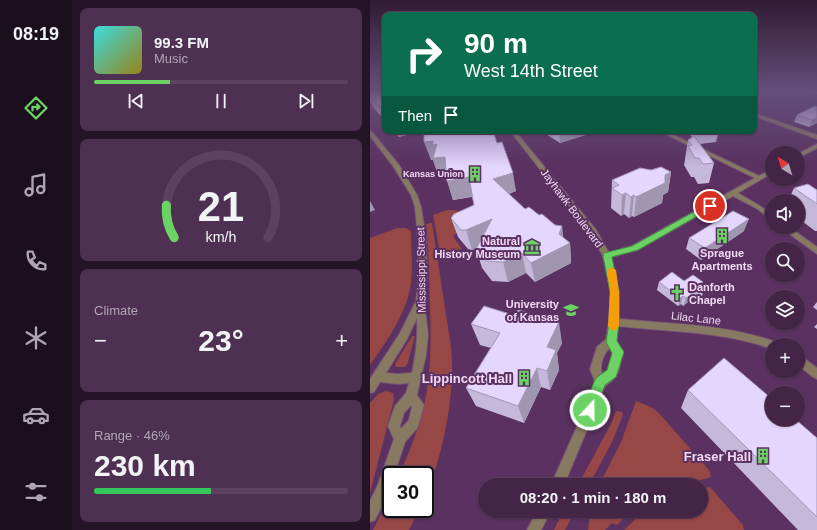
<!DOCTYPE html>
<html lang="en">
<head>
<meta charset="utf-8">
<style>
	:root { --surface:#442548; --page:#4e3152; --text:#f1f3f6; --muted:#afa5b4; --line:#5c4260; --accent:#6ad363 }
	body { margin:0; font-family:Helvetica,sans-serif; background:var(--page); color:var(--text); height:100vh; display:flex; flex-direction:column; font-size:15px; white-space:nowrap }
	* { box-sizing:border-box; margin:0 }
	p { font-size:13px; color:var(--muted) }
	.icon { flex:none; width:22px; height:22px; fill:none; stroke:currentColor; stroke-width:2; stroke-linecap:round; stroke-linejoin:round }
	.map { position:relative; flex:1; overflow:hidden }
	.panel { display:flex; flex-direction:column; gap:8px; padding:8px; background:#251428; width:298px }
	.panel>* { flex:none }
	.guide { position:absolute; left:12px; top:12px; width:375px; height:122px; border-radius:8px; box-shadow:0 1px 3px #0004,0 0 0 1px var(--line); background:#0b6e4f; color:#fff; overflow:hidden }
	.needle { width:26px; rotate:322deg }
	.tools { position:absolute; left:395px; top:146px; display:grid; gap:8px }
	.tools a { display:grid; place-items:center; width:40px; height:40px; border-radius:50%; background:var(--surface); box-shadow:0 1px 3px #0004,0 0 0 1px var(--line); font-size:20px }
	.speed { position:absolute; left:12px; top:466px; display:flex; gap:8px; font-size:20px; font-weight:700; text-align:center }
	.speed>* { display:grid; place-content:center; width:52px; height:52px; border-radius:50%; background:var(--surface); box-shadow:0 1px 3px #0004,0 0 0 1px var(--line); line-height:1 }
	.speed .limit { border:2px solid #111; border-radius:6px; background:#fff; color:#111 }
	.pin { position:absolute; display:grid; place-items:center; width:34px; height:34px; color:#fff; margin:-17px; border:2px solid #fff; border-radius:50%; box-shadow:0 1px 4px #0007 }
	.me { position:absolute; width:44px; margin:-22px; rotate:21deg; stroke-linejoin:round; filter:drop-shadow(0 0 3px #0008) }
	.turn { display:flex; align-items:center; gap:14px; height:84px; padding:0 16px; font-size:18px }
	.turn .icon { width:52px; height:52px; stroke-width:2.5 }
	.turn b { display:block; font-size:28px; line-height:34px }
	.then { display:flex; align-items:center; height:38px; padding:0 16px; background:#0003; gap:8px; font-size:15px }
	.big { font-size:30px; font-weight:600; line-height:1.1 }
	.panel .widget { flex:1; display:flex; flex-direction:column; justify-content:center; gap:6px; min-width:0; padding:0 14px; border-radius:8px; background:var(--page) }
	.panel .dial { align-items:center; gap:0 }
	.dial svg { height:104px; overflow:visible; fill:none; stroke:var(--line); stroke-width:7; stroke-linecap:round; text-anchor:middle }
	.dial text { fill:var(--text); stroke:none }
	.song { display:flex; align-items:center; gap:12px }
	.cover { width:48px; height:48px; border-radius:6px; background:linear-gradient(135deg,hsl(180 70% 55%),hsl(50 70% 35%)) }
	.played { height:4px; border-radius:2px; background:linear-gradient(90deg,var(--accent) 30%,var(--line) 30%) }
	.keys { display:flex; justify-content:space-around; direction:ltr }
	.heat { display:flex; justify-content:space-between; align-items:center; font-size:22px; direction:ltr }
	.charge { height:6px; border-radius:3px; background:linear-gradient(90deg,#34c759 46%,var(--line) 0) }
	.trip { position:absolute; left:108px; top:478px; width:230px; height:40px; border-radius:20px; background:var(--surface); box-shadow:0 1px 3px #0004,0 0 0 1px var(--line); font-weight:600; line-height:40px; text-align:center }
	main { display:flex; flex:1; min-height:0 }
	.dock { display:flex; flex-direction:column; width:72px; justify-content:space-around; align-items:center; background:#1b0f1d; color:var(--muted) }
	.dock .icon { width:28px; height:28px }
	.dock .current { color:var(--accent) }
	.dock b { font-size:18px; color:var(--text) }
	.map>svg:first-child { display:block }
	.green { fill:#964746 }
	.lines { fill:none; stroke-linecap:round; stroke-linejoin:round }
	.minor-casing { stroke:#754f7b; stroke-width:2 }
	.secondary-casing { stroke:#754f7b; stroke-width:2 }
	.minor { fill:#887a60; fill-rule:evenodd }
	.secondary { fill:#ae986e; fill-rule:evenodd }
	.wall { fill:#c5b8da }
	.shaded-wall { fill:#a096b2 }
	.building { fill:#e5d6fe; stroke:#a096b2 }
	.route { fill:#6ad363; stroke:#458940 }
	.slow { fill:#f59e0b }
	.labels { text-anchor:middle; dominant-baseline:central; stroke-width:4; stroke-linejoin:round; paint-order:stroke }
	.far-poi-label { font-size:9px; font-weight:bold; fill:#f2d9f5; stroke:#5a3160; text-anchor:end }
	.street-label { font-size:11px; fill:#f2d9f5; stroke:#5a3160 }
	.poi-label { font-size:11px; font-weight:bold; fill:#f2d9f5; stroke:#5a3160; text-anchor:end }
	.near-poi-label { font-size:13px; font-weight:bold; fill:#f2d9f5; stroke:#5a3160; text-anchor:end }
</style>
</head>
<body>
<main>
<nav class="dock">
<b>08:19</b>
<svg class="icon current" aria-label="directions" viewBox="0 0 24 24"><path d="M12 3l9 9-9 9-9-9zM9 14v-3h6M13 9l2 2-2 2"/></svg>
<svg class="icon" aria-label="music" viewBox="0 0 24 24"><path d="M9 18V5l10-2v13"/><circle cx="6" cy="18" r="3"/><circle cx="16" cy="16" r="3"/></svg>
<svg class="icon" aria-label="phone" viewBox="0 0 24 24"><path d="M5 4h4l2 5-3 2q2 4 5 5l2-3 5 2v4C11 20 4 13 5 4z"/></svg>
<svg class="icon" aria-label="climate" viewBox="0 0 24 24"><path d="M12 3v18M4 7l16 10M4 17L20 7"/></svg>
<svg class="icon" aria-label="car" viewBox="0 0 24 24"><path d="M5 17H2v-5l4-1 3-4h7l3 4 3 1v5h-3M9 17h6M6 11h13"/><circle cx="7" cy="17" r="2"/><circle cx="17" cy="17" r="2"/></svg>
<svg class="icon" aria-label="filters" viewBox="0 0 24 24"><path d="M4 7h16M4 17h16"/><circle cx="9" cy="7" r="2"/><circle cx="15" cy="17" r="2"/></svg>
</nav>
<section class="panel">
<div class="widget">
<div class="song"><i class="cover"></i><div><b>99.3 FM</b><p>Music</p></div></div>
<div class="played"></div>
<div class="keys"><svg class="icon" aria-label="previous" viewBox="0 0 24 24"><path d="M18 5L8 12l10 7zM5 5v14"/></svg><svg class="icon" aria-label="pause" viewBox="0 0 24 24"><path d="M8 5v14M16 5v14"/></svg><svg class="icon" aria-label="next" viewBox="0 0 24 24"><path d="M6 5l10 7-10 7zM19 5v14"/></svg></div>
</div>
<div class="widget dial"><svg viewBox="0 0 100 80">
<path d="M14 69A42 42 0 1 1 86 69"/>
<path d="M14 69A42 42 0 0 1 8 44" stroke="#6ad363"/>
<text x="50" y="56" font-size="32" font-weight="700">21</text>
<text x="50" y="72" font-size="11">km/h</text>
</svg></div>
<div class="widget"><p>Climate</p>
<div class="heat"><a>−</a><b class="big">23°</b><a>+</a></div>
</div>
<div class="widget"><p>Range · 46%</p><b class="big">230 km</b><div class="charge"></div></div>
</section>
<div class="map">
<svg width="447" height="530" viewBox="0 0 447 530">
	<rect width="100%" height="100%" fill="#5a3160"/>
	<path class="green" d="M 77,210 L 84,210 L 90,212 L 89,231 L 83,236 L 92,249 L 70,253 L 63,215 Z
		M 62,223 L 81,347 C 86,392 73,456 55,498 L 55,475 L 29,475 C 40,451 50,426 55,400 C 61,370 61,339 60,309 C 59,281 59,252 56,224 Z
		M 27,228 L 36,228 L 41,231 C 41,248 43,266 41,283 C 37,313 17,341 0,365 L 0,238 Z
		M 42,336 L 45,336 L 37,365 L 35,367 L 26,367 L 25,364 Z
		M 16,391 L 23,393 L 24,400 L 0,493 L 0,403 L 8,394 Z
		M 266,401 L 281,407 L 288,412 L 339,470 L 341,476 L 339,478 L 309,485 L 229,485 L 251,442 Z
		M 246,411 L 252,412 L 253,415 L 242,442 L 219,485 L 208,485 L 241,424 Z
		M 340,487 L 373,525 L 374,530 L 254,530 L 274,511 L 331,511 L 331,489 Z
		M 21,494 L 21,509 L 50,509 L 39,530 L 3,530 Z
		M 193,511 L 205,511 L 195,530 L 184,530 Z
		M 220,511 L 261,511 L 247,525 L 242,523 L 235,530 L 218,530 Z"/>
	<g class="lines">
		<g class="minor-casing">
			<path id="minor" d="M 384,113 L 447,135 L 447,139 L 384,116 Z
				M 0,131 L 2,132 L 29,165 L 47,195 L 51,207 L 56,239 L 57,278 L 54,300 L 58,334 L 56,355 L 47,395 L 54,405 L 48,427 L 35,442 L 24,475 L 21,475 C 21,492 12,505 5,520 L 0,522 L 0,501 L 7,487 L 24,439 L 18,426 L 25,406 L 36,393 L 39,383 L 27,384 L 10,382 L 4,392 L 0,393 L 0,379 L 30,333 L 46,301 L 49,278 L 48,239 L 45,207 L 41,195 L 23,166 L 0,136 ZM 47,318 C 48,337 46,354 42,373 L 27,374 L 16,373 L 37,339 ZM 41,405 L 42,406 L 39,420 L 31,429 L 30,426 L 34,413 Z
				M 140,131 L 145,131 L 226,230 L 239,253 L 262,246 L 385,178 L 289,131 L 295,131 L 389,176 L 402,169 L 402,173 L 368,193 L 390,206 L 402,215 L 402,220 L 386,208 L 363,196 L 268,250 L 241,257 L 249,292 L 249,319 C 301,324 353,324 403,341 L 406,342 L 408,345 L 402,345 L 402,349 C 352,331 300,332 248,326 L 246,340 L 253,352 C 251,359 250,371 246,376 C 238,387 236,380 231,396 L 194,485 L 181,485 L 221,395 L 225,382 L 220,369 L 227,347 L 236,339 L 239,322 L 241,292 L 233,256 L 220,233 ZM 240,348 L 243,353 L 238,370 L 232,374 C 229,366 233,354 240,348 Z
				M 447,144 L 447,148 L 428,158 L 428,154 Z
				M 410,227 L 419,227 L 447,247 L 447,254 Z
				M 428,354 L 447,368 L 447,379 L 443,377 L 428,365 Z
				M 167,511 L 181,511 L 171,530 L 157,530 Z"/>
		</g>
		<g class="secondary-casing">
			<path id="secondary" d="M 440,92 L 447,92 L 447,94 L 441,93 Z"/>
		</g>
		<use href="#minor" class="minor"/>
		<use href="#secondary" class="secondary"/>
	</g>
	<path class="wall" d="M 0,92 L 15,92 L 15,121 L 3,107 L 0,101 Z
		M 445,106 L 447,123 L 439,127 L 424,122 L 427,115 Z
		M 24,131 L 49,131 L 29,137 Z
		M 171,131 L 237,131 L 228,134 L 225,132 L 190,143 Z
		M 317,131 L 349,131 L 346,142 L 330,144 L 344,163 L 339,183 L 328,184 L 324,177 L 321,177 L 314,165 L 315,160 L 315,159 L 318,140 L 322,137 Z
		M 127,143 L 146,191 L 139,194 L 155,209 L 169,215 L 185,225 L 192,226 L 193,237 L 200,243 L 201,263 L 165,282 L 156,273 L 138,282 L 122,281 L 112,268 L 106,249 L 107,248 L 102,250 L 98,249 L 88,237 L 81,218 L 104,205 L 102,197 L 83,200 L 76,176 L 69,177 L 63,160 L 61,160 Z
		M 301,172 L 298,192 L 293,195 L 292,203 L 264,217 L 262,216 L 259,218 L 254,214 L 251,216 L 241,208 L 242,180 Z
		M 424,188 L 447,190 L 447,231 L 445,231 L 428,218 L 428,201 L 418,201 Z
		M 374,231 L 331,260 L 316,249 L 319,238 Z
		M 314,281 L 331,286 L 334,288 L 332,296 L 320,297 L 318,302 L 313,306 L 311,304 L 308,306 L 287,290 L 289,282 Z
		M 447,302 L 447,310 L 443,307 Z
		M 101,324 L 192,343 L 187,353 L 189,370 L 180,390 L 171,387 L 154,423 L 106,406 L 96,388 L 121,348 L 110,345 Z
		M 447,324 L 447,329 L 444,327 Z
		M 318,390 L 447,438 L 447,530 L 428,530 L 311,408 Z"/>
	<path class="shaded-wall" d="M 447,118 L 447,123 L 439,127 L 442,120 Z
		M 26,131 L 49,131 L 29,137 Z
		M 189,131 L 225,131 L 225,132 L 190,143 Z
		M 228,131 L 237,131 L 228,134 Z
		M 63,141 L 67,144 L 75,157 L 81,175 L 69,177 L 63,160 L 61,160 L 54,142 Z
		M 301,172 L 298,192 L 293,195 L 292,203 L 264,217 L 266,197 L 295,175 Z
		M 143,173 L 146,191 L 127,198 L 123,179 Z
		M 99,177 L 104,196 L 83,200 L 77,181 Z
		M 256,193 L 254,214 L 251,216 L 252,195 Z
		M 264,195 L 262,216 L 259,218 L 261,197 Z
		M 0,201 L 5,210 L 0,212 Z
		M 122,219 L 127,239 L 102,250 L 96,230 Z
		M 379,219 L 374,231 L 331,260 L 335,248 Z
		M 192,226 L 193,245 L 200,243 L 201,263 L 165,282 L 161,263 L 189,234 Z
		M 152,253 L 156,273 L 138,282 L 133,262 Z
		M 321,295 L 318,302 L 313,306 L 316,298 Z
		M 313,296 L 311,304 L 308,306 L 310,298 Z
		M 189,322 L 192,343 L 187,353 L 189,370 L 180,390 L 177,371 L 177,347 Z
		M 167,368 L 171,387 L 154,423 L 148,406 Z"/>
	<path class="building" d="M 0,92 L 15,92 L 15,112 L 0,96 Z
		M 445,106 L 447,107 L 447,118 L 442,120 L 427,115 Z
		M 54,131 L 123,131 L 127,143 L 132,142 L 143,173 L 123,179 L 155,209 L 159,207 L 169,215 L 172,214 L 185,225 L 192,226 L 189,234 L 200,243 L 161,263 L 152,253 L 133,262 L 116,261 L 106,249 L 122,219 L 96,230 L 91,230 L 81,218 L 84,214 L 104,205 L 99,177 L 77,181 L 75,157 L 63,158 L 67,144 L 63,145 L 63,141 L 54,142 Z
		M 324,136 L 344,163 L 333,164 L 329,158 L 325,158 L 318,146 L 322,145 L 318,140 Z
		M 291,167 L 301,172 L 295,175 L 295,183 L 266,197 L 264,195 L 261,197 L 256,193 L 252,195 L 242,188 L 249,185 L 242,180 L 270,168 L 281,170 Z
		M 438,184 L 447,190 L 447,204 L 424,188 Z
		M 363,211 L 379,219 L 335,248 L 319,238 Z
		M 302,272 L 314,281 L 323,275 L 333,282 L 329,284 L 334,288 L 320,289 L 321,295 L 316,298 L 313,296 L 310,298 L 289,282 Z
		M 114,306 L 143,315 L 148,310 L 189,322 L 177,347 L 186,350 L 177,371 L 167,368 L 148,406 L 96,388 L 130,333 L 101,324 Z
		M 354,358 L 402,399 L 402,419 L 425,419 L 447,438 L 447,517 L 318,390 Z"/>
	<linearGradient id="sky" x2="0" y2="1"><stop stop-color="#321b35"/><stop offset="0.55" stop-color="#654e7a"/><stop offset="1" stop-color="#654e7a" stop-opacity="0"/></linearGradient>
	<rect width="447" height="166" fill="url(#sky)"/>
	<path class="route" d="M 340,203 L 344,206 L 343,207 L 268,250 L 242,257 L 249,292 L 249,322 L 247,341 L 254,352 L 246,377 L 235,385 L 224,415 L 220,416 L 215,415 L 213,410 L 224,382 L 226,378 L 237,370 L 242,353 L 236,342 L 239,322 L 240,292 L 233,256 L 234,253 L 262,246 Z"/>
	<path class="slow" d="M 241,267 L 246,270 L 249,292 L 249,326 L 247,329 L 244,331 L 240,329 L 238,326 L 240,292 L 237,270 Z"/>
	<defs>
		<g id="building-bare" transform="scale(1.2)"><path d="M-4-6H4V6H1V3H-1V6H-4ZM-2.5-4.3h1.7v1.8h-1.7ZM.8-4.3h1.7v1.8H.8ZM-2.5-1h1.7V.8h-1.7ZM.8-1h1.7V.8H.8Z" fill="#6ad363" stroke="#5a3160" stroke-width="2.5" paint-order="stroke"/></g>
		<g id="museum-bare" transform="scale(1.2)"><path d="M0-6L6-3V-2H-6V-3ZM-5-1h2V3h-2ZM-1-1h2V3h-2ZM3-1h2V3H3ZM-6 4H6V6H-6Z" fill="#6ad363" stroke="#5a3160" stroke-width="2.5" paint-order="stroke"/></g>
		<g id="church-bare" transform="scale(1.2)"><path d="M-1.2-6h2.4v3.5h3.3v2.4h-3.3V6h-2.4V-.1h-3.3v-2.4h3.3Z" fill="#6ad363" stroke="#5a3160" stroke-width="2.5" paint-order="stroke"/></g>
		<g id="university-bare" transform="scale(1.2)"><path d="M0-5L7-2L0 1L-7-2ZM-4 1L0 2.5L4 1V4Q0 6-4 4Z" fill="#6ad363" stroke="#5a3160" stroke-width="2.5" paint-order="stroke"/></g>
	</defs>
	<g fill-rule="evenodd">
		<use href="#building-bare" x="105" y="174"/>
		<use href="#building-bare" x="352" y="236"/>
		<use href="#museum-bare" x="162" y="247"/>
		<use href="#church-bare" x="307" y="293"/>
		<use href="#university-bare" x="201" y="310"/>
		<use href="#building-bare" x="154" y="378"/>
		<use href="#building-bare" x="393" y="456"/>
	</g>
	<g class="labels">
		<g class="far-poi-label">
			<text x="93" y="174">Kansas Union</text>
		</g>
		<g class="street-label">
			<text transform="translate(202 208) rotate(53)">Jayhawk Boulevard</text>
			<text transform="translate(51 270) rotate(-91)">Mississippi Street</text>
			<text transform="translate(326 318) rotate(6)">Lilac Lane</text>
		</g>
		<g class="poi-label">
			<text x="150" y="241">Natural<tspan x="150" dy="13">History Museum</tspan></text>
			<text x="352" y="253" text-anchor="middle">Sprague<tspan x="352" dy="13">Apartments</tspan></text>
			<text x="319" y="287" text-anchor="start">Danforth<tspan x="319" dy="13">Chapel</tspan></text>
			<text x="189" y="304">University<tspan x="189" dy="13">of Kansas</tspan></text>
		</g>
		<g class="near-poi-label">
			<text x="142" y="378">Lippincott Hall</text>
			<text x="381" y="456">Fraser Hall</text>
		</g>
	</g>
</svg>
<div class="tools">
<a><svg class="needle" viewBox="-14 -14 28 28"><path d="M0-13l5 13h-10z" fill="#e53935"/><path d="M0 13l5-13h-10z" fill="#afa5b4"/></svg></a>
<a><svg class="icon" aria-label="sound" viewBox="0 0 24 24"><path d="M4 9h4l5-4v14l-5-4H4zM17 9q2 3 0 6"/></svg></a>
<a><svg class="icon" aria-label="search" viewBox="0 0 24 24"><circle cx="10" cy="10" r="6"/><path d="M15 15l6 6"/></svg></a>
<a><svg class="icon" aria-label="layers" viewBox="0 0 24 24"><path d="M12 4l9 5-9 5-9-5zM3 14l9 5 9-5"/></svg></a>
<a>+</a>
<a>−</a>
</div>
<div class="speed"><div class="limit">30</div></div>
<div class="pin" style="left:340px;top:206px;background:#d93025"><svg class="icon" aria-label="arrive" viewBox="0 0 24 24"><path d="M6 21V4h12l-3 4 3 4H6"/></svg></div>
<svg class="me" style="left:220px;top:410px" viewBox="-20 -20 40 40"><circle r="17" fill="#6ad363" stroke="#fff" stroke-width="3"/><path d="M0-11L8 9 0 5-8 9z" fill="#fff"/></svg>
<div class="trip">08:20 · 1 min · 180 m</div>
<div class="guide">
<div class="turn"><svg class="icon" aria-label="right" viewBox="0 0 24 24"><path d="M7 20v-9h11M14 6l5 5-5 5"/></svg><div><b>90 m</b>West 14th Street</div></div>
<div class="then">Then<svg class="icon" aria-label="arrive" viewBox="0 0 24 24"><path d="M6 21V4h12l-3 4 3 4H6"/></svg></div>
</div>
</div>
</main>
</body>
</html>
